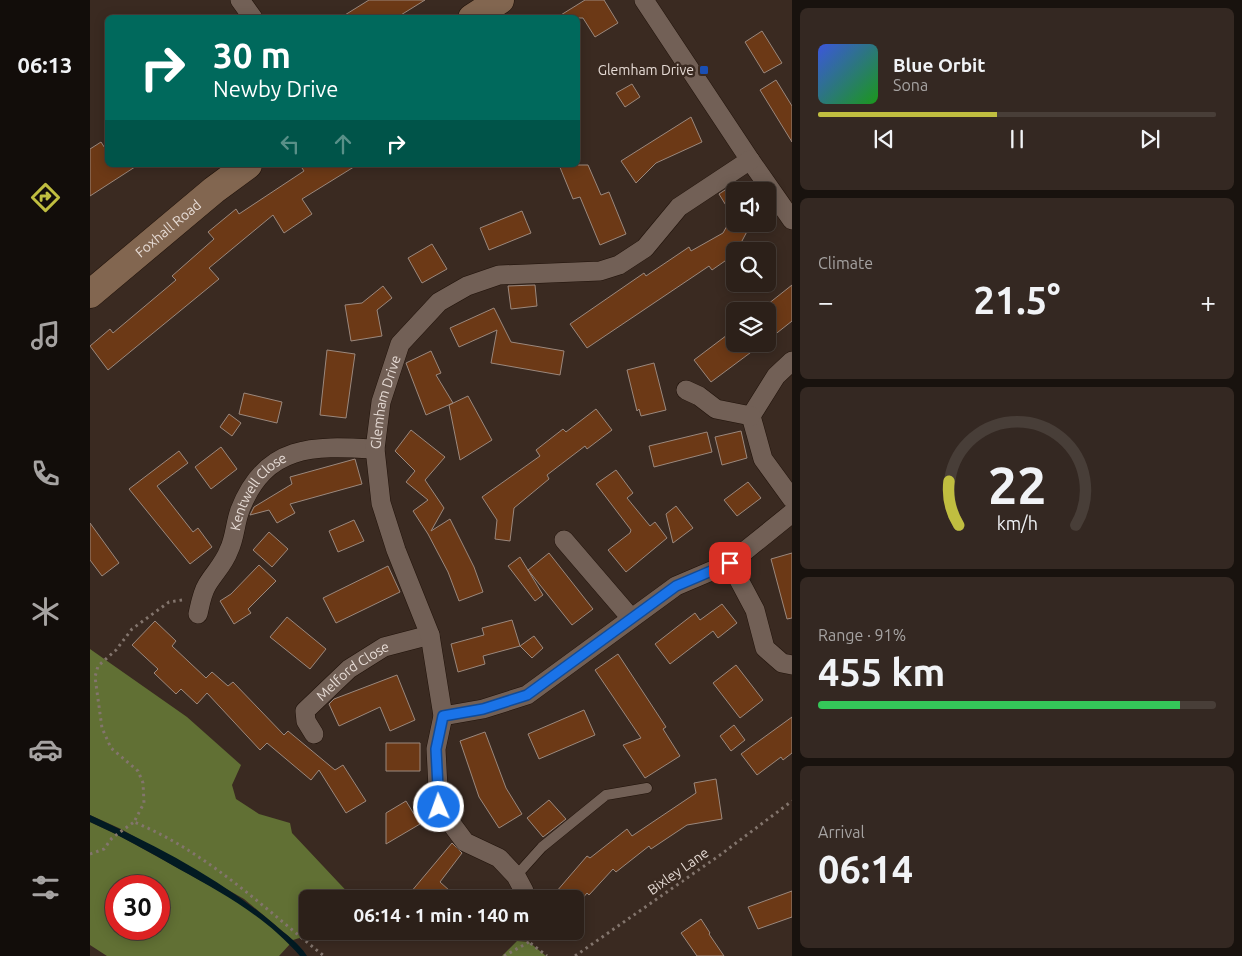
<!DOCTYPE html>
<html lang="en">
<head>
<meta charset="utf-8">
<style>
	:root { --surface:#2c2019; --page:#342822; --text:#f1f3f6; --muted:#a6a3a2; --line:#483e38; --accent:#c0be40 }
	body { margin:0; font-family:Ubuntu,sans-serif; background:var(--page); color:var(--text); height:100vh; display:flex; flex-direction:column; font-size:19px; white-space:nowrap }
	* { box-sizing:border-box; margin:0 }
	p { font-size:16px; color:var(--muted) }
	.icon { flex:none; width:28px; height:28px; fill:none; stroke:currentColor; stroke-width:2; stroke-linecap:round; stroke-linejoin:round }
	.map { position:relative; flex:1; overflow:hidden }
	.sheet { display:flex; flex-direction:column; gap:8px; padding:8px; background:#18120e; width:450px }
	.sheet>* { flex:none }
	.banner { position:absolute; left:15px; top:15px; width:475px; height:152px; border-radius:8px; box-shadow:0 2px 12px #0003,0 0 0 1px var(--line); background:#00695c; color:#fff; overflow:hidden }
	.buttons { position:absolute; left:636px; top:182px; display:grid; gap:10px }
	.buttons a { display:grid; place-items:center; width:50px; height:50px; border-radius:8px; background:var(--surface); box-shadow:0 2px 12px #0003,0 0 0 1px var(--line); font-size:25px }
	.speed { position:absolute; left:15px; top:875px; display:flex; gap:10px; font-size:25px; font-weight:700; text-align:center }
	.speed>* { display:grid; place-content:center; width:65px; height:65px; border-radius:50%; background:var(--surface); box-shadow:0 2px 12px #0003,0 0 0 1px var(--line); line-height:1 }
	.speed .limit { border:8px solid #d22; background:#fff; color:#111 }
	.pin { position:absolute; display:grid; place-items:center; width:42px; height:42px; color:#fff; margin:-21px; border-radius:10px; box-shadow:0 2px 8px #0006 }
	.me { position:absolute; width:55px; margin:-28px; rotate:358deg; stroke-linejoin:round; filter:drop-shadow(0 0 4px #0008) }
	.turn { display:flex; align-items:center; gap:18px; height:105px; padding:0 25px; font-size:22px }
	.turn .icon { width:65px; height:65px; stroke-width:2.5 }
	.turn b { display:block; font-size:35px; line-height:42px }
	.lanes { display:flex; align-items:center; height:48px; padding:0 25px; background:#0003; justify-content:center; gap:25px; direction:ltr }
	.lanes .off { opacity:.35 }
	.big { font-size:38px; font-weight:600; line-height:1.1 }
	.sheet .widget { flex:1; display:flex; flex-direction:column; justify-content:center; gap:8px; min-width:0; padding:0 18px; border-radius:8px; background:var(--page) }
	.sheet .dial { align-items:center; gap:0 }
	.dial svg { height:130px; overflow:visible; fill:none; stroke:var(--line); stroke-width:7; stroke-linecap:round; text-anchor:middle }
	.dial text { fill:var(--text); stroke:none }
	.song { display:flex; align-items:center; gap:15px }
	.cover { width:60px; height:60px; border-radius:8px; background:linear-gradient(135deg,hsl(230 70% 55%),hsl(120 70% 35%)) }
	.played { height:5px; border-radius:2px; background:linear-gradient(90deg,var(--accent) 45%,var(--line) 45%) }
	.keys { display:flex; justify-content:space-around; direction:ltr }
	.heat { display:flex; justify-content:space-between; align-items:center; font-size:28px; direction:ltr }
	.charge { height:8px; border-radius:4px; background:linear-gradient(90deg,#34c759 91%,var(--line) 0) }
	.trip { position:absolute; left:209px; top:890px; width:285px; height:50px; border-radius:8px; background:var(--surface); box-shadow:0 2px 12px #0003,0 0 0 1px var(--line); font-weight:600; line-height:50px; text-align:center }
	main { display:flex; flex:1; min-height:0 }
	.menu { display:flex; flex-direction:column; width:90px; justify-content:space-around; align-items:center; background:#120d0a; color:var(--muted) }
	.menu .icon { width:35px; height:35px }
	.menu .on { color:var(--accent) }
	.menu b { font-size:22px; color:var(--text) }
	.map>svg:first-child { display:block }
	.forest { fill:#617034; fill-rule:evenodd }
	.water { fill:#021a22 }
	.building { fill:#6c3916; stroke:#9b887d }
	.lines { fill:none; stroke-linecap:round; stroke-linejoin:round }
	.lane-casing { stroke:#20120a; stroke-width:11 }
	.street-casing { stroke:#20120a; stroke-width:20 }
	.secondary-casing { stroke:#20120a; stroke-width:29 }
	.path { stroke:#83756d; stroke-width:3; stroke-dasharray:2.5 4; stroke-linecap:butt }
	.lane { stroke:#726056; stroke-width:10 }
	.street { stroke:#726056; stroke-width:19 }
	.secondary { stroke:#826650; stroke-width:28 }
	.route-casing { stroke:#114b97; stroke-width:12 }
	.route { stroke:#1a73e8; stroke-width:9 }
	.transit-dot { fill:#1a4fb4; stroke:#3a2a21; stroke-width:2 }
	.labels { text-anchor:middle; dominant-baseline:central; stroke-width:5; stroke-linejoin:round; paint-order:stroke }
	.poi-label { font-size:14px; fill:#e6dbd5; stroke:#3a2a21; text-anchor:end }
	.street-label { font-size:14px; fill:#e6dbd5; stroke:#3a2a21 }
</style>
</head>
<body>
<main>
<nav class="menu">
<b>06:13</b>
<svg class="icon on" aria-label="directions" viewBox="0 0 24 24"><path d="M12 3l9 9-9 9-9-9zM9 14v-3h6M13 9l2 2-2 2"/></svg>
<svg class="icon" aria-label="music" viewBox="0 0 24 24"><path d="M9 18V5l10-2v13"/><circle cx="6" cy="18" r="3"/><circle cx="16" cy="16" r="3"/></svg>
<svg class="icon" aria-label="phone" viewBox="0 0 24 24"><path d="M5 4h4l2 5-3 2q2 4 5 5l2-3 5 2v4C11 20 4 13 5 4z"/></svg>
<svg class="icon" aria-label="climate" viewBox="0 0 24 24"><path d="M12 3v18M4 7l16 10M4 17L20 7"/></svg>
<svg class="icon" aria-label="car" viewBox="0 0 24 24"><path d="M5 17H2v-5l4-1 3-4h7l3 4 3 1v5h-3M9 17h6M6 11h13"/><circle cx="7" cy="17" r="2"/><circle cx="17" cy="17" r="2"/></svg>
<svg class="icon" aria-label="filters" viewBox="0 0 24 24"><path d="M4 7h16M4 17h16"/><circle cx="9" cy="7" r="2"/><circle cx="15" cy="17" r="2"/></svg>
</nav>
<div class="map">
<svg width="702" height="956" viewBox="0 0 702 956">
	<rect width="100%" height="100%" fill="#3a2a21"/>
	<path class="forest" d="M 0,649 L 97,717 L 151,765 L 142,785 L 146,799 L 169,814 L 200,823 L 202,833 L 264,899 L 218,899 L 218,931 L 232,931 L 203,940 L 154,899 L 31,829 L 0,815 Z
		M 0,822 L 28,835 L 144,899 L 171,918 L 200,944 L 189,956 L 17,956 L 0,945 ZM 26,886 L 69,886 L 69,929 L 26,929 Z
		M 427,941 L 439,942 L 456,956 L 412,956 Z"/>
	<path class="water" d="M 0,815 C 65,845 129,878 184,924 C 195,934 209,943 217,956 L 210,956 C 176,917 134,894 89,869 C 60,852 31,836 0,822 Z"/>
	<path class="building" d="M 279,0 L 335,0 L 306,18 L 250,18 Z
		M 495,0 L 514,0 L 528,23 L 505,37 L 493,18 L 466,18 Z
		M 672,31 L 692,63 L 674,73 L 655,42 Z
		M 686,80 L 702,106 L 702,142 L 670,90 Z
		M 542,84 L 550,97 L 535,107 L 526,93 Z
		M 601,117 L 612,142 L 566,163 L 546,183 L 531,161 Z
		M 11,142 L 18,153 L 18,165 L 48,165 L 0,196 L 0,149 Z
		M 210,165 L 267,165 L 212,199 L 222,214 L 194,233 L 183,215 L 119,268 L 129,279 L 18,370 L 0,346 L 20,329 L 23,333 L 86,280 L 82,276 L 124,239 L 118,232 L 146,209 L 149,214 L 214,171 Z
		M 469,165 L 498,165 L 511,195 L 519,192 L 536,234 L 510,245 L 490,197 L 483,199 Z
		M 641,186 L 645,192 L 645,220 L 629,194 Z
		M 432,211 L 441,233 L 399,250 L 390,228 Z
		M 638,224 L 661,224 L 645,254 L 622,270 L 619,266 L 497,348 L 480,324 L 554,273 L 556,276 L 599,247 L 601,251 L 633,233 Z
		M 342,244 L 357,269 L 332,283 L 318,258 Z
		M 445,285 L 447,306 L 421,309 L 418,286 Z
		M 702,285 L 702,321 L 678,340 L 678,304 Z
		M 293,286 L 302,298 L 287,310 L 292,336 L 261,341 L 255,305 L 272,303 Z
		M 404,308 L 421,342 L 474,351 L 470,375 L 401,363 L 407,330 L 369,347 L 360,328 Z
		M 645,329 L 645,344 L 672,344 L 621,382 L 604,360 Z
		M 237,350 L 265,354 L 256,418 L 230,415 Z
		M 341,351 L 351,373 L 346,375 L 363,403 L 336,415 L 316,363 Z
		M 564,363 L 576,410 L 551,416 L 549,409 L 547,411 L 537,370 Z
		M 154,393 L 192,402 L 187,423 L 149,414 Z
		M 378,396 L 402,440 L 370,460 L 359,405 Z
		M 506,409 L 522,430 L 497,449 L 495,446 L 457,475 L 459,479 L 424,508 L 420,541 L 405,539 L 407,520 L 392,497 L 450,456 L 446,450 L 473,429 L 476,432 Z
		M 139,414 L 151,423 L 142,436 L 130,427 Z
		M 321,430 L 355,457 L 335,480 L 354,508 L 341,531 L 360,519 L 384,567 L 393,592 L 369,601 L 358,572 L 338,534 L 323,511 L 338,500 L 316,482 L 325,471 L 305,451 Z
		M 651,431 L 657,458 L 632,465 L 625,437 Z
		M 617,432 L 622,452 L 564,467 L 559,446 Z
		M 131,447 L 147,469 L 121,489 L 105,467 Z
		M 89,451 L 98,463 L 67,486 L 103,532 L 108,528 L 122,547 L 100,564 L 39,489 Z
		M 265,459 L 272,484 L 200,504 L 205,513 L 187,523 L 179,510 L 160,515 L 164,507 L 202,484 L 200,477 Z
		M 526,470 L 543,493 L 537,498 L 560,526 L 565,522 L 577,538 L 536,572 L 518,550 L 540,533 L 541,530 L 506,484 Z
		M 658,482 L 671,498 L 647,516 L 634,500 Z
		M 586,506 L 603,528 L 583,543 L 576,514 Z
		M 264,520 L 274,541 L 248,552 L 239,531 Z
		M 0,523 L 29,563 L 12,576 L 0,560 Z
		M 179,532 L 198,549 L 182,567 L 163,550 Z
		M 459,553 L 503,609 L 482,625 L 438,570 Z
		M 702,553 L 702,618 L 697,619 L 681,559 Z
		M 430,557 L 453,595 L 445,601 L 418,566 Z
		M 169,565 L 186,581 L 158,609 L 161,613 L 144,624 L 130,601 L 141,594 Z
		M 298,566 L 310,592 L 246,623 L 233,598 Z
		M 632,604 L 647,623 L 628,638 L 623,631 L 580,664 L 565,644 L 605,613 L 610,620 Z
		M 197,617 L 236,649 L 220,669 L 180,637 Z
		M 422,620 L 430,646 L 393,656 L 395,664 L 368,672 L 361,644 L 394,635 L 392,628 Z
		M 65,621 L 86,641 L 82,646 L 116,678 L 122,672 L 138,686 L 143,682 L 194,735 L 198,731 L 245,770 L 253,765 L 276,801 L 256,813 L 229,770 L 221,780 L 177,743 L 170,750 L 117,693 L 107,704 L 91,689 L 86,694 L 64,673 L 68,669 L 42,645 Z
		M 444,636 L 453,648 L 442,658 L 430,646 Z
		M 528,654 L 576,727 L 573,729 L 590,756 L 555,778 L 533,745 L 551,738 L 505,670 Z
		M 646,665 L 673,700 L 650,718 L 623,683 Z
		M 307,675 L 325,720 L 300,731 L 290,707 L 249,726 L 239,704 L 244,699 Z
		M 494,710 L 505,735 L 449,759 L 438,734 Z
		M 702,717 L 702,753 L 693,760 L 691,757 L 667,775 L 651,754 Z
		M 644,725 L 655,740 L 641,751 L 630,736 Z
		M 395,732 L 416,788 L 432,814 L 409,828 L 389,797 L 370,741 Z
		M 296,743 L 330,743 L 330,771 L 296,771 Z
		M 626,779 L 632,819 L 597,825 L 561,849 L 559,846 L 526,872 L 523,869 L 499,895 L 497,893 L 492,899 L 460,899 L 497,856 L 500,858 L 537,829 L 542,836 L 606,793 L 604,783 Z
		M 459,800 L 476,819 L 453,837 L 437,818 Z
		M 316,801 L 330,824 L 296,844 L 296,813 Z
		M 362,843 L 372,853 L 350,882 L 360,891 L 353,899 L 315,899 Z
		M 702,891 L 702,917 L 668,929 L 658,907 Z
		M 611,919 L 620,933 L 619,934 L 634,956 L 607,956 L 591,933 Z"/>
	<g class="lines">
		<g class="lane-casing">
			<path id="lane" d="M 426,876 L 452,847 L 516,795 L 557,788"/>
		</g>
		<g class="street-casing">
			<g id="street">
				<path d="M 150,0 L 163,18"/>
				<path d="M 554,0 L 660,160 L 702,220"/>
				<path d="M 702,361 L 686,376 L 661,416 L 673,459 L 702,499"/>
				<path d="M 596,390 L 609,396 L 626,409 L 661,416"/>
				<path d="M 474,540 L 541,618"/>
				<path d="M 640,563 L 665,610 L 675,648 L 692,663 L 702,665"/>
				<path id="s1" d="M 108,614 C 110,605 112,593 117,585 C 124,573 134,564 139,550 C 145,538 145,523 150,510 C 176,443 224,446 285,449"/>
				<path d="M 353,716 L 393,709 L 437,695 L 586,586 L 640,563 L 702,513"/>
				<path id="s2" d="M 224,734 L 216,721 L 215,711 L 259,669 L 294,647 L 340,635"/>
				<path id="s3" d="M 434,891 L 426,876 L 409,858 L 375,842 L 349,807 L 346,749 L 353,716 L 340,635 L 306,550 L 291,503 L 285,449 L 291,402 L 310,344 L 349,302 L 377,286 L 409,275 L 510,271 L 529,265 L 555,248 L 589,207 L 660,160"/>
			</g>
		</g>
		<g class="secondary-casing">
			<g id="secondary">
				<path d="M 382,18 L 410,0"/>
				<path id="s4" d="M 0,294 L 124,190 L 158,165"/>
			</g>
		</g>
		<path class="path" d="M 92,600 L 79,602 L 42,629 L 26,650 L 8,666 L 5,677 L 12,728 L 21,748 L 48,771 L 53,783 L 54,803 L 44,822 C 117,852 174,908 234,956
			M 0,854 L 14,849 L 22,838 L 44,822
			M 438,931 L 439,942 L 457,956
			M 414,956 L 439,942
			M 485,956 L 630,855 L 702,801"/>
		<use href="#lane" class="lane"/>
		<use href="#street" class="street"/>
		<use href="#secondary" class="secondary"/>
	</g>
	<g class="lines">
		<g class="route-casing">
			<path id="route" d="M 349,807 L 346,749 L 353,716 L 393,709 L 437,695 L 586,586 L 640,563"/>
		</g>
		<use href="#route" class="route"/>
	</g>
	<rect class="transit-dot" x="609" y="65" width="10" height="10" rx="2.5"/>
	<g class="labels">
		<g class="poi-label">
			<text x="604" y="70">Glemham Drive</text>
		</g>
		<g class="street-label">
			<text stroke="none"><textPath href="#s4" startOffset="102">Foxhall Road</textPath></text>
			<text stroke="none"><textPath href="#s3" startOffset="540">Glemham Drive</textPath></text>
			<text stroke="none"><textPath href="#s1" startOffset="139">Kentwell Close</textPath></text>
			<text stroke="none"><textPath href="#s2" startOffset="88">Melford Close</textPath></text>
			<text transform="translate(588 871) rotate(-35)">Bixley Lane</text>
		</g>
	</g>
</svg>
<div class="buttons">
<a><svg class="icon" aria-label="sound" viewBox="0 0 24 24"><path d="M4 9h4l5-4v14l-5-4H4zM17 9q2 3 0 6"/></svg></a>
<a><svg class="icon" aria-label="search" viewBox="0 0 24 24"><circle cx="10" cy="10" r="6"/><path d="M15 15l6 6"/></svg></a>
<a><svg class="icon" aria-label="layers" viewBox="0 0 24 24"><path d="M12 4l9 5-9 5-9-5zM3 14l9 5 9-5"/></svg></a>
</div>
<div class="speed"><div class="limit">30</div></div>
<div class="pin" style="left:640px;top:563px;background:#d93025"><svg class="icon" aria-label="arrive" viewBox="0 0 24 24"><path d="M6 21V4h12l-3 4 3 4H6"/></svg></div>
<svg class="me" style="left:349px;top:807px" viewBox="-20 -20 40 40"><circle r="17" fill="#1a73e8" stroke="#fff" stroke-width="3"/><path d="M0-11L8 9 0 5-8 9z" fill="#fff"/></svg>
<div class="trip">06:14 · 1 min · 140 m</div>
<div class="banner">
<div class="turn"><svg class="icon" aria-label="right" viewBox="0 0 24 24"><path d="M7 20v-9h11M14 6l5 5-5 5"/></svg><div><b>30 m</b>Newby Drive</div></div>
<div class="lanes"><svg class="icon off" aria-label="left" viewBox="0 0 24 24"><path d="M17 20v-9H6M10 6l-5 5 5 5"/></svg><svg class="icon off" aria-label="ahead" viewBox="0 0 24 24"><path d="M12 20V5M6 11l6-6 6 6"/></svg><svg class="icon" aria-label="right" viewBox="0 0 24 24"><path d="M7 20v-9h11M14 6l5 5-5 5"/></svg></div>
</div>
</div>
<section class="sheet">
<div class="widget">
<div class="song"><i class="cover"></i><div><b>Blue Orbit</b><p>Sona</p></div></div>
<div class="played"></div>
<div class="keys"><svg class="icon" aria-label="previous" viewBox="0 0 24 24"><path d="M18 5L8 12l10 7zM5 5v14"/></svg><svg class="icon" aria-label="pause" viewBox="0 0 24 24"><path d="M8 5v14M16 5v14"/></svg><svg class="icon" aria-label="next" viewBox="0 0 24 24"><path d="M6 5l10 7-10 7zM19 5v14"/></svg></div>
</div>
<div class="widget"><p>Climate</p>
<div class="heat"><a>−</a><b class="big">21.5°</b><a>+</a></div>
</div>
<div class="widget dial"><svg viewBox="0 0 100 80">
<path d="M14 69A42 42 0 1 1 86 69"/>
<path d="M14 69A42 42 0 0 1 8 42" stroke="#c0be40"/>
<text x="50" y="56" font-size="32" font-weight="700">22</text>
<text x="50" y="72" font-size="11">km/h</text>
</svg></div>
<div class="widget"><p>Range · 91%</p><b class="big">455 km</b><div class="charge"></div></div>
<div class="widget"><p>Arrival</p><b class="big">06:14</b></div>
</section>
</main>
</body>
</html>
